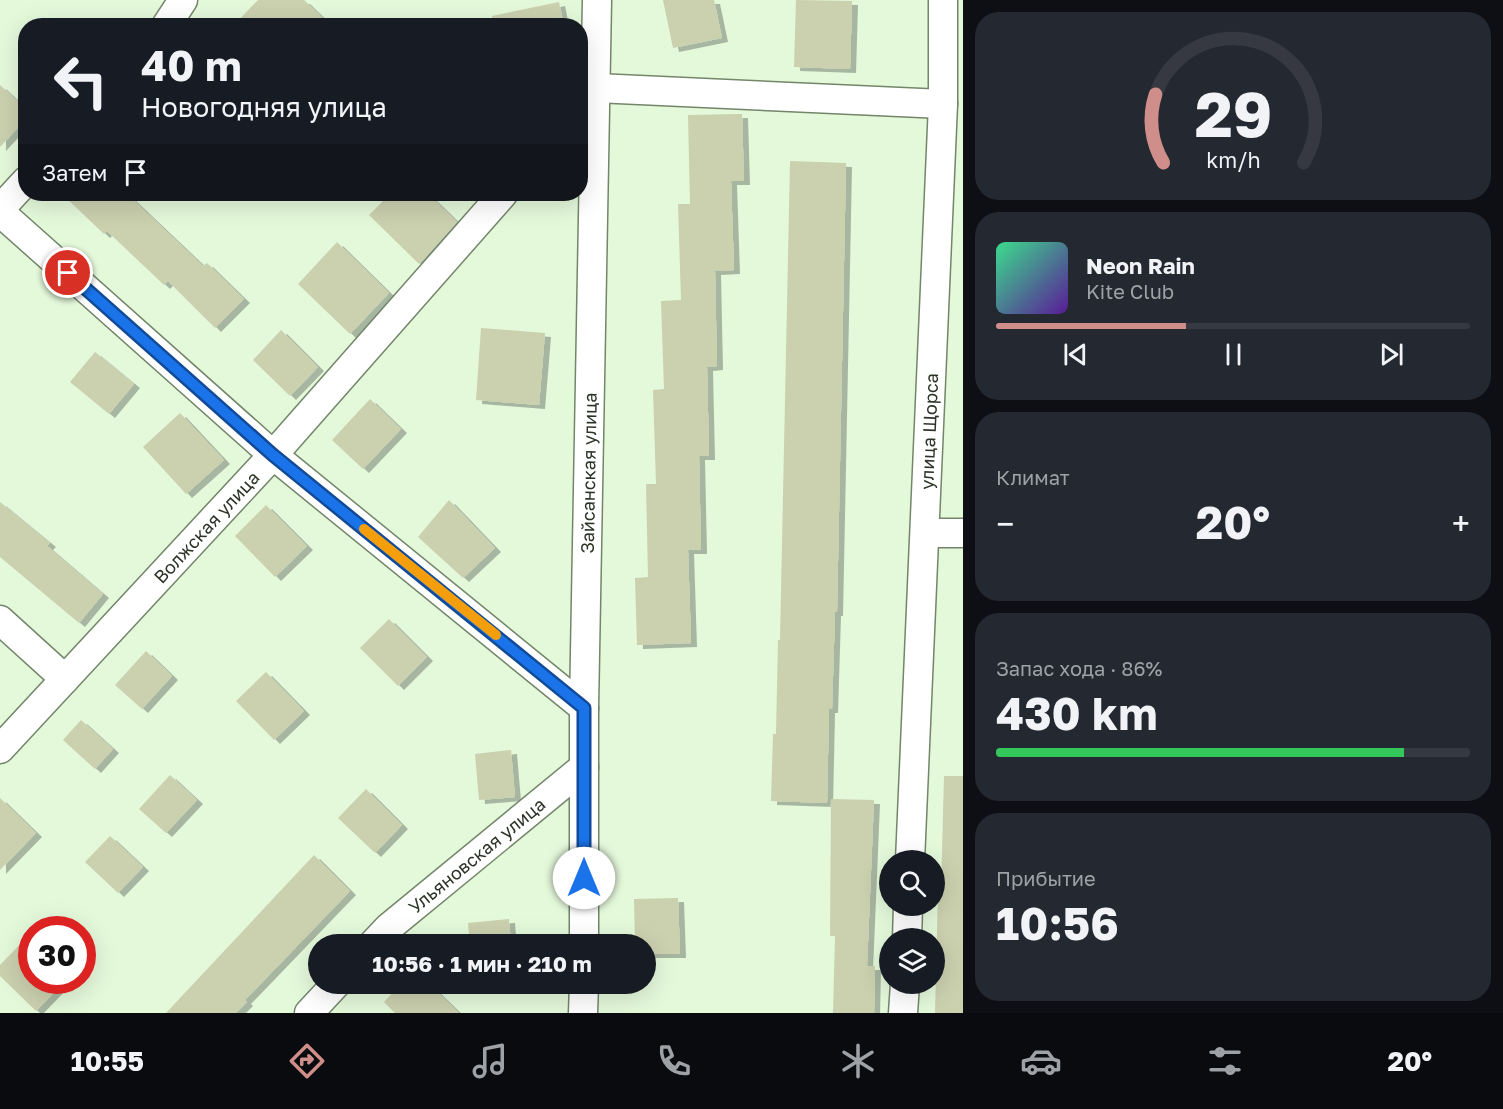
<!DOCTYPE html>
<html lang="ru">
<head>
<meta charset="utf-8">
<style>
	:root { --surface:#171b24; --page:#242831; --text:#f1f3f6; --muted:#9ea1a6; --line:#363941; --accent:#cf8e89 }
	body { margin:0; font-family:"Golos Text",sans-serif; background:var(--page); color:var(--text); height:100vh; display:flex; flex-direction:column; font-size:22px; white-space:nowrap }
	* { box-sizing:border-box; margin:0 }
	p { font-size:20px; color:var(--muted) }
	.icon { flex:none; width:33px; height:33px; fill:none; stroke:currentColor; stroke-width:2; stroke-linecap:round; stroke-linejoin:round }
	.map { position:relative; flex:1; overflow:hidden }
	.details { display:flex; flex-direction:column; gap:12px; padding:12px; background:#0d0f14; width:540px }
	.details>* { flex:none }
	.hud { position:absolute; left:18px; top:18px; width:570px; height:183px; border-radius:24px; box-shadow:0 6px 24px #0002; background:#171b24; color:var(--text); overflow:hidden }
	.fabs { position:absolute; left:879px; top:850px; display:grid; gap:12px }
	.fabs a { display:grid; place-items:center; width:66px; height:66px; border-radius:50%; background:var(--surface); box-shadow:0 6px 24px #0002; font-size:30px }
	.speed { position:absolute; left:18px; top:916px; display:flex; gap:12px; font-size:30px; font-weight:700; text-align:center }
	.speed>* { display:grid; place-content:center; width:78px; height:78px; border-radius:50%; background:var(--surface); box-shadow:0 6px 24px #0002; line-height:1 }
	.speed .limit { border:9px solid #d22; background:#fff; color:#111 }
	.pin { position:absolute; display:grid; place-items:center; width:51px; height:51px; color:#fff; margin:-26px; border:3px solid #fff; border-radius:50%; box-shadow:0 2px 6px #0007 }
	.me { position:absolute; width:66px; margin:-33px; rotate:0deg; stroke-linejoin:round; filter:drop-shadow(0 0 4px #0008) }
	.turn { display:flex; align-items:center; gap:21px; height:126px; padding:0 24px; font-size:27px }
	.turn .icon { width:78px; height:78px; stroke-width:2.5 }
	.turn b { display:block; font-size:42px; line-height:51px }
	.then { display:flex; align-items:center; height:57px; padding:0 24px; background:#0003; gap:12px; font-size:22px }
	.big { font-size:45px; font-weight:700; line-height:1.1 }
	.details .card { flex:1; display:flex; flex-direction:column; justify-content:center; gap:9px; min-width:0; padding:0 21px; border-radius:24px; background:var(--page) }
	.details .dial { align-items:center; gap:0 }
	.dial svg { height:156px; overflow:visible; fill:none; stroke:var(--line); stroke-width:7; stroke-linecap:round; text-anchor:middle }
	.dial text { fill:var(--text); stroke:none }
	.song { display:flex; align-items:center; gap:18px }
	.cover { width:72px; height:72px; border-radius:9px; background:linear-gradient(135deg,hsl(150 70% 55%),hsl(270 70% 35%)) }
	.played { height:6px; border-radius:3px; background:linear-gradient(90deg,var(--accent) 40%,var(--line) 40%) }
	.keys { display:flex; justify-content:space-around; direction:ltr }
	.heat { display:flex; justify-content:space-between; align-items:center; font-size:33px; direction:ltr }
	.charge { height:9px; border-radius:4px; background:linear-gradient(90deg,#34c759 86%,var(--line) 0) }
	.trip { position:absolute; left:308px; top:934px; width:348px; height:60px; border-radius:30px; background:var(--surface); box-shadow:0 6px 24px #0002; font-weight:700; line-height:60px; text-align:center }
	.dock { display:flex; height:96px; justify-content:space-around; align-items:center; background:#090b0e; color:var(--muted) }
	.dock .icon { width:42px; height:42px }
	.dock .selected { color:var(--accent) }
	.dock b { font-size:27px; color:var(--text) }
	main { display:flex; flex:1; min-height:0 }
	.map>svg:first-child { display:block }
	.building { fill:#cbd0af; filter:url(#shadow) }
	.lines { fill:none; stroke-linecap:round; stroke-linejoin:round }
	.minor-casing { stroke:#73866a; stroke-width:31 }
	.minor { stroke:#fff; stroke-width:28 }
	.route-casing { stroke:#114b97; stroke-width:15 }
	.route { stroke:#1a73e8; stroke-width:10 }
	.slow { stroke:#f59e0b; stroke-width:10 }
	.labels { text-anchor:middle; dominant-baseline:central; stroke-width:6; stroke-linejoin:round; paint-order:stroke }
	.street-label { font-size:18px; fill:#2c3428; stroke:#e4f8da }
</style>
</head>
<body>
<main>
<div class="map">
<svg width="963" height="1013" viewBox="0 0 963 1013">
	<defs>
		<filter id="shadow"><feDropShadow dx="6" dy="4" stdDeviation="0" flood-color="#0004"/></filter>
	</defs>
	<rect width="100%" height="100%" fill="#e4f8da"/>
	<path class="building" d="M 258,0 L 304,0 L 331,26 L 233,26 Z
		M 663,0 L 714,0 L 722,38 L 673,48 Z
		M 796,0 L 852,1 L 850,69 L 794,67 Z
		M 559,2 L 564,26 L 493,26 L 492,16 Z
		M 0,85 L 26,109 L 26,119 L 0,147 Z
		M 742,114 L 744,181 L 731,181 L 734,270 L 715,271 L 717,366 L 707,367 L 709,456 L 699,456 L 701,550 L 688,550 L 691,643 L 637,645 L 635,578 L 648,577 L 646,484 L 656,484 L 653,390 L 664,389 L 661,301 L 681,300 L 678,204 L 690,204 L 688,115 Z
		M 790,161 L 846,163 L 837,612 L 835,612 L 832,709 L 829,709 L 827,803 L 771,801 L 773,734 L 776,734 L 778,640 L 780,640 Z
		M 62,194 L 127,194 L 203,266 L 207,263 L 244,299 L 215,328 L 168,281 L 164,285 L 107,231 L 104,234 Z
		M 390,194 L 428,194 L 457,222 L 419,264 L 369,215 Z
		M 337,242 L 389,293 L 350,334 L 298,284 Z
		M 481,328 L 545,333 L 539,405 L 476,400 Z
		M 281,330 L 318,367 L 290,396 L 253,360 Z
		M 95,352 L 134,384 L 109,414 L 70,382 Z
		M 370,399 L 401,429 L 363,469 L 332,440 Z
		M 180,413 L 224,460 L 186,494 L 143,447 Z
		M 449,500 L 495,548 L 463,578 L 418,537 Z
		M 0,502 L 50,543 L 47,546 L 103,594 L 79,623 L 0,557 Z
		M 266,505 L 307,546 L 275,577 L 235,536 Z
		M 389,619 L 427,657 L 398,686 L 360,648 Z
		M 146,651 L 172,676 L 142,709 L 115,685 Z
		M 266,672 L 304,711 L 274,740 L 236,701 Z
		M 81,720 L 113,749 L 95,769 L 63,740 Z
		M 511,750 L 515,797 L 479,800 L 475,754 Z
		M 170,775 L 197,800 L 166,833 L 139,809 Z
		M 944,776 L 963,776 L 963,1013 L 935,1013 L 938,889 L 941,889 Z
		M 366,789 L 402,825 L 375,853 L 338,818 Z
		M 0,798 L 36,833 L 0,870 Z
		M 831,799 L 874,800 L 867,966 L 875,966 L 874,1013 L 833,1013 L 835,936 L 830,936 Z
		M 110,836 L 143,867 L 118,893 L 85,862 Z
		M 314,855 L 350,891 L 245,1000 L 247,1002 L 236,1013 L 166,1013 Z
		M 678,898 L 680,954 L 645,954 L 645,945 L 635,945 L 634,899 Z
		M 509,919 L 511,945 L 470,945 L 468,923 Z
		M 32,932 L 32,981 L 65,981 L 36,1011 L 0,976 L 0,965 Z
		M 401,984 L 429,984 L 459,1013 L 395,1013 L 384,1002 Z"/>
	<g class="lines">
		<g class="minor-casing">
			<g id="minor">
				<path d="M 166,26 L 183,0"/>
				<path d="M 584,102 L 596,88 L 943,104"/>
				<path d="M 0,209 L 26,181"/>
				<path d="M 0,212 L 273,455 L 584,708"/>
				<path d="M 925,533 L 963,533"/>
				<path d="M 0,620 L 65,679"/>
				<path id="s1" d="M 0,749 L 273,455 L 503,194"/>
				<path id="s2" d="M 910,861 L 943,104 L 943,0"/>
				<path d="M 907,939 L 908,906"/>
				<path id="s3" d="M 372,945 L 388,928 L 584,767"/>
				<path id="s4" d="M 584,945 L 584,708 L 597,0"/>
				<path d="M 309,1013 L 336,984"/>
				<path d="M 583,1013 L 584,984"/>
				<path d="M 903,1013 L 905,984"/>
			</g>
		</g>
		<use href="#minor" class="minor"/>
	</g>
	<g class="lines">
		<g class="route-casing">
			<path id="route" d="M 68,273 L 273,455 L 584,708 L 584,878"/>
		</g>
		<use href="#route" class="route"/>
		<path class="slow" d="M 364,529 L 496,635"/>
	</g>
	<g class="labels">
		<g class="street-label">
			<text stroke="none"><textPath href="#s2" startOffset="430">улица Щорса</textPath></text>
			<text stroke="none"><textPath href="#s4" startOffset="472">Зайсанская улица</textPath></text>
			<text stroke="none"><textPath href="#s1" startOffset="303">Волжская улица</textPath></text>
			<text stroke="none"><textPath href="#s3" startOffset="138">Ульяновская улица</textPath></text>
		</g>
	</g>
</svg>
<div class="fabs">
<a><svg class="icon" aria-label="search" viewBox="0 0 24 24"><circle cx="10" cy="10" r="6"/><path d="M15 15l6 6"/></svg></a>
<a><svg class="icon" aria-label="layers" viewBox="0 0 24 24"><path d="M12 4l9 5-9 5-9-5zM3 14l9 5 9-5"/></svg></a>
</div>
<div class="speed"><div class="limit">30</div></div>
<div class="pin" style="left:68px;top:273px;background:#d93025"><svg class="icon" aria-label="arrive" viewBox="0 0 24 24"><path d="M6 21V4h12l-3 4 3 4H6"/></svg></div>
<svg class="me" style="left:584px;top:878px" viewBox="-20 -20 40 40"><circle r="19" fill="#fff"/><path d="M0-13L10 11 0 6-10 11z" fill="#1a73e8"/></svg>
<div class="trip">10:56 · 1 мин · 210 m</div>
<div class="hud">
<div class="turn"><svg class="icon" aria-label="left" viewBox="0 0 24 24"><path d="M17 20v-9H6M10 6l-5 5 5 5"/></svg><div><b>40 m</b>Новогодняя улица</div></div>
<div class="then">Затем<svg class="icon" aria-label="arrive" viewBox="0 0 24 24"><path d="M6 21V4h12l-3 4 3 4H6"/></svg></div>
</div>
</div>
<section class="details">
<div class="card dial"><svg viewBox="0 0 100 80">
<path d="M14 69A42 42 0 1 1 86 69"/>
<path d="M14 69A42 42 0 0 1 10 34" stroke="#cf8e89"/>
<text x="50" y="56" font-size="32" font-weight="700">29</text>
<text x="50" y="72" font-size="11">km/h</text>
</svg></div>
<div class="card">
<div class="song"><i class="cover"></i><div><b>Neon Rain</b><p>Kite Club</p></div></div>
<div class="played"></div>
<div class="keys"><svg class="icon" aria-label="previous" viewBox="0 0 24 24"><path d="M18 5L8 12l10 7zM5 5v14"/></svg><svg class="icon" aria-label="pause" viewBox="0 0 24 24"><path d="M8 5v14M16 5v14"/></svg><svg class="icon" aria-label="next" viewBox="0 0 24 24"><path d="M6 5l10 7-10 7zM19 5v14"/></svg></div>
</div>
<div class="card"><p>Климат</p>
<div class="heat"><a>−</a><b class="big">20°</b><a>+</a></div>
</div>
<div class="card"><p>Запас хода · 86%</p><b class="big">430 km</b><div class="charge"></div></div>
<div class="card"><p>Прибытие</p><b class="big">10:56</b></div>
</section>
</main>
<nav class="dock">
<b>10:55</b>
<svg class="icon selected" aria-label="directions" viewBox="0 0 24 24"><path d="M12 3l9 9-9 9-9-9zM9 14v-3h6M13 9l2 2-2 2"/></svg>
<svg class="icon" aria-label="music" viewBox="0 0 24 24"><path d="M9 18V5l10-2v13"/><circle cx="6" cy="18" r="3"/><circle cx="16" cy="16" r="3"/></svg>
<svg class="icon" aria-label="phone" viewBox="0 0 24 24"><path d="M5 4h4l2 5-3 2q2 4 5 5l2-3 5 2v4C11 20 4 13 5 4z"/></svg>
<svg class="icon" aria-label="climate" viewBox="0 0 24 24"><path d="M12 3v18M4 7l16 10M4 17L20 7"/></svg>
<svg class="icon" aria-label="car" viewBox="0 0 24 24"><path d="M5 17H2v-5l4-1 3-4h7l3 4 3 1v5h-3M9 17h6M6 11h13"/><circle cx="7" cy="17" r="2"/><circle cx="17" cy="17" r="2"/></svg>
<svg class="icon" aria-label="filters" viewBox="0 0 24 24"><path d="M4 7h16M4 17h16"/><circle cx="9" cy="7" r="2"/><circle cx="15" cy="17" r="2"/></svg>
<b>20°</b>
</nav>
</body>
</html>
